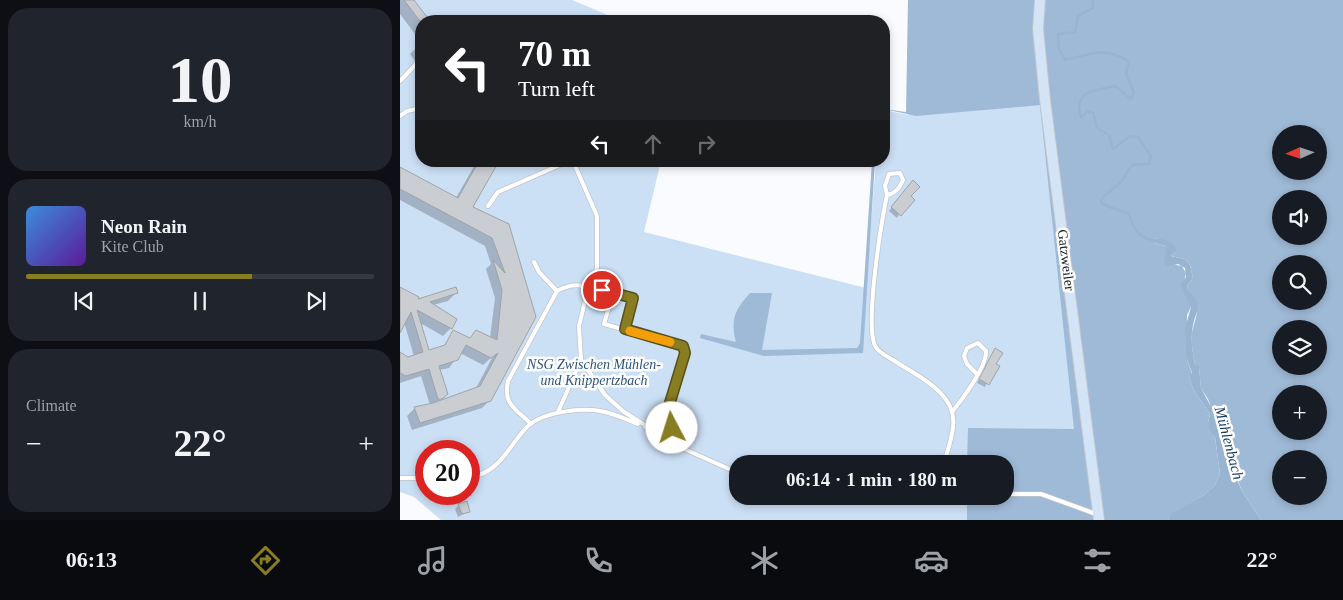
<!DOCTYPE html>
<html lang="en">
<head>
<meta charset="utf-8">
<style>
	:root { --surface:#171b24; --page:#20242c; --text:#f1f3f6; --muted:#9ea1a6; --line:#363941; --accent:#897d23 }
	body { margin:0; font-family:Georgia,serif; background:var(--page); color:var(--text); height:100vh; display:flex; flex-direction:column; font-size:19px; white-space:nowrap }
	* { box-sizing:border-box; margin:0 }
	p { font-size:16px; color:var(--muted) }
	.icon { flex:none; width:28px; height:28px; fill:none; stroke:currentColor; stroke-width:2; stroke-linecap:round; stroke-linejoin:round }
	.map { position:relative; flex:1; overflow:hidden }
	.sheet { display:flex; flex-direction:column; gap:8px; padding:8px; background:#0d0f14; width:400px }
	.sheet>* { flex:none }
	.hud { position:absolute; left:15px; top:15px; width:475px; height:152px; border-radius:20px; box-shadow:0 2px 8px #0003; background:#202124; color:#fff; overflow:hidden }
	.needle { width:32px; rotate:267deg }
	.fabs { position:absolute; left:872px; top:125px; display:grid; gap:10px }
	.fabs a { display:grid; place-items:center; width:55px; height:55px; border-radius:50%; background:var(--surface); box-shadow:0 2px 8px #0003; font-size:25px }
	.speed { position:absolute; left:15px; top:440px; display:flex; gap:10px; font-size:25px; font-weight:700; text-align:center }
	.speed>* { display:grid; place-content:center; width:65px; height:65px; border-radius:50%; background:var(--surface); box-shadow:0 2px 8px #0003; line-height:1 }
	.speed .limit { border:8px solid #d22; background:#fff; color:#111 }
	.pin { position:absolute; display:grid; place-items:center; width:42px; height:42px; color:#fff; margin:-21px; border:2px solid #fff; border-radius:50%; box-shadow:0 1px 5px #0007 }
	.me { position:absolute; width:55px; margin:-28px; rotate:355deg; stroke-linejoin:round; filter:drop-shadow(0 0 4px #0008) }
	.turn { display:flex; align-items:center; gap:18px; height:105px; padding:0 20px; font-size:22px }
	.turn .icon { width:65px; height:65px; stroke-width:2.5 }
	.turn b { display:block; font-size:35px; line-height:42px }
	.lanes { display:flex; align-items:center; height:48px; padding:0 20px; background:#0003; justify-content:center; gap:25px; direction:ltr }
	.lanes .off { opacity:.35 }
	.big { font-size:38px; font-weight:600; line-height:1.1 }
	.sheet .widget { flex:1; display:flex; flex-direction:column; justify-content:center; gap:8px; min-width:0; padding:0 18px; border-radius:20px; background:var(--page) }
	.sheet .dial { align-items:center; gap:0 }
	.dial b { font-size:65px; line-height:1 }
	.song { display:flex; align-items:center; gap:15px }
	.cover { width:60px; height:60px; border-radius:8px; background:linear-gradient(135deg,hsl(210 70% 55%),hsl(270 70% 35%)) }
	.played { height:5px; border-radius:2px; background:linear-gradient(90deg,var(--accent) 65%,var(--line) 65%) }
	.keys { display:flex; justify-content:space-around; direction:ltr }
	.heat { display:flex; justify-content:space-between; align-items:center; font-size:28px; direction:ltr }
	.trip { position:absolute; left:329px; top:455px; width:285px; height:50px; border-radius:20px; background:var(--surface); box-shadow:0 2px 8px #0003; font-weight:600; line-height:50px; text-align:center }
	.tabs { display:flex; height:80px; justify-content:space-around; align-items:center; background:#090b0e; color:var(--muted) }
	.tabs .icon { width:35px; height:35px }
	.tabs .current { color:var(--accent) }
	.tabs b { font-size:22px; color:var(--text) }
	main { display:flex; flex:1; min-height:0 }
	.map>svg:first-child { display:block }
	.green { fill:#cbdff5; fill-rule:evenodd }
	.forest { fill:#9fbad7; fill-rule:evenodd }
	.water { fill:#99b4d1 }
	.shadow { fill:#0003; fill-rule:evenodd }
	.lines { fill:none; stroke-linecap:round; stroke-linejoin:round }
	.stream { stroke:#99b4d1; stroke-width:2.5 }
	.building { fill:#caced3; stroke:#9fa4a8 }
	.lane-casing { stroke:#c1c5cb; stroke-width:5.5 }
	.secondary-casing { stroke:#c1c5cb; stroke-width:12 }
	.lane { stroke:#fff; stroke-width:4 }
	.secondary { stroke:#d3e4f6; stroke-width:10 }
	.route-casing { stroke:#595117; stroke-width:12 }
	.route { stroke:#897d23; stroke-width:9 }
	.slow { stroke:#f59e0b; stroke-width:9 }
	.labels { text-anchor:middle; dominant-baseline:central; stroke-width:5; stroke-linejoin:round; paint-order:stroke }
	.street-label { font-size:14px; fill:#212325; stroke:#fff }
	.park-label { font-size:14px; font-style:italic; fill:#2c537c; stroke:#fff }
	.water-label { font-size:15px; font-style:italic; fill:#163d64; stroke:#fff }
</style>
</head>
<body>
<main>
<section class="sheet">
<div class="widget dial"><b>10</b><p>km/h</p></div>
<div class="widget">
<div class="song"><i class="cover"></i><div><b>Neon Rain</b><p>Kite Club</p></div></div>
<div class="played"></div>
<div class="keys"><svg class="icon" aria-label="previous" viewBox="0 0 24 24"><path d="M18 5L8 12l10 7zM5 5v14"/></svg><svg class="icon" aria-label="pause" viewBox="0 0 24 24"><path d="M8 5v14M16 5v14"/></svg><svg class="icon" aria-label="next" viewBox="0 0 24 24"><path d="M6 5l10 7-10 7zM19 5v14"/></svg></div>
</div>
<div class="widget"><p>Climate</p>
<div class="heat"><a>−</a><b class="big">22°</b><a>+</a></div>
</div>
</section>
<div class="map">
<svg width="943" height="520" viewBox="0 0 943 520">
	<rect width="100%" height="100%" fill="#f9fbff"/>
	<path class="green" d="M 0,0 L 172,0 L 222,21 L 21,21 L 21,161 L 261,161 L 244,232 L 466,288 L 476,161 L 484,161 L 484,110 L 508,115 L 508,112 L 635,0 L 692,520 L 41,520 L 14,497 L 0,492 ZM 26,451 L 69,451 L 69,494 L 26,494 ZM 338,464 L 605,464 L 605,496 L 338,496 Z"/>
	<path class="forest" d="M 508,0 L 640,0 L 639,11 L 670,276 L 642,28 L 644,0 L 943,0 L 943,520 L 861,520 L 842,491 L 808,399 L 801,388 L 799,367 L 795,364 C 793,354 791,344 792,333 C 793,326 797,317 797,310 C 795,297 788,294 787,286 L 793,278 L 790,265 L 785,259 L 771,256 L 775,252 L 759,239 L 752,238 L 754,243 L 766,246 L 771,264 L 782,266 L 786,273 L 784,282 L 791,307 L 787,315 L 787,359 L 792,374 L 789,377 L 794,391 L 810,414 L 808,423 L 815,437 L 820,474 L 815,485 L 804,495 L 771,515 L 768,520 L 567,520 L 567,496 L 605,496 L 605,464 L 567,464 L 568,428 L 674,429 L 640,105 L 516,116 L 484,109 L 506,112 ZM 881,134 L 919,134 L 919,171 L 881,171 ZM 881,199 L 919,199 L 919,236 L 881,236 ZM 881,264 L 919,264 L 919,301 L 881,301 ZM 881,329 L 919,329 L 919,366 L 881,366 ZM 881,394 L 919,394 L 919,431 L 881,431 ZM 881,459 L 919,459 L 919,496 L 881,496 Z
		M 472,161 L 475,161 L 463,353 L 364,356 L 300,338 L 301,334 L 336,342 C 330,319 335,310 350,293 L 372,293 L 362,350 L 457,348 L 460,343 Z"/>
	<path class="water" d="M 752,238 C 763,240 772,238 777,250 L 771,256 L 785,259 L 790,265 L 793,278 L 787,286 C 788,294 797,297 798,306 C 798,312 795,316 794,321 C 790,335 792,350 795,364 L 799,366 L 801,388 L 817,418 L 830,463 L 842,491 L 861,520 L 768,520 L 771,514 L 804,495 L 815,485 L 820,474 L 815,437 L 809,429 L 808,423 L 810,414 L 794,391 L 789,377 L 792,373 L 787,359 L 785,329 L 791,307 L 780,285 L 786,277 L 785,268 L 778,264 L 766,267 L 764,264 L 766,246 L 754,243 L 749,240 Z"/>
	<path class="shadow" d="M 0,0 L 13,0 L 28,21 L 21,21 L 21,42 L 0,14 Z
		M 21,43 L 21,58 L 16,63 L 10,54 Z
		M 77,161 L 97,161 L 72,208 L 108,225 L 135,317 L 90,400 L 82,408 L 12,430 L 7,416 L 15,408 L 30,405 L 21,376 L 0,383 L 0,354 L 8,358 L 14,356 L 4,322 L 0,330 L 0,289 L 15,301 L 56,293 L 48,301 L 33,305 L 51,328 L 43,336 L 20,323 L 28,352 L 42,348 L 54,332 L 69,339 L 77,331 L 90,338 L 95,298 L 86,269 L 91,264 L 85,246 L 0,200 L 0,169 L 56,198 ZM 13,307 L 19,310 L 9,313 ZM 60,353 L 83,365 L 93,356 L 76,388 L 37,402 L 46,394 L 39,370 L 49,368 Z
		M 510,185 L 509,196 L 497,218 L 489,211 Z
		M 595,350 L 594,364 L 585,387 L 577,383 Z
		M 59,505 L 69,511 L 58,517 L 55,509 Z"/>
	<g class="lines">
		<path class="stream" d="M 693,0 L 693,8 L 678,16 L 675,32 L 658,34 L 659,49 L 665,60 C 690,54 706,46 729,62 L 726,73 L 734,93 L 731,99 L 715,86 C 696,90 672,91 681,117 L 687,112 L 693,112 L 697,128 L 709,135 L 713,149 L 730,136 L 738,137 L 751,156 L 749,164 L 732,165 L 720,183 L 703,197 L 701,202 C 708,209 721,209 729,214 C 733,227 737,236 752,240"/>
	</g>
	<path class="building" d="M 4,0 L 14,0 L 30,21 L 20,21 Z
		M 79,161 L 99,161 L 73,207 L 109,224 L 136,317 L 91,401 L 20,423 L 14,407 L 33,403 L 80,386 L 98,353 L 91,358 L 66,345 L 58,360 L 39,366 L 48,394 L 42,399 L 38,399 L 29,369 L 6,376 L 0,373 L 0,352 L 8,357 L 23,352 L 11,312 L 0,333 L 0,287 L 19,297 L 18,299 L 56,287 L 58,293 L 30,302 L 57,319 L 52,329 L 17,310 L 29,350 L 45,345 L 53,330 L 70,338 L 76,330 L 97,340 L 102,290 L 93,260 L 105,273 L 92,238 L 0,189 L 0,167 L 58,198 Z
		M 513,180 L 520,187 L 511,196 L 515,200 L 501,216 L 491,207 Z
		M 595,348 L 603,353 L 596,364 L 600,366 L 589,385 L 579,379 Z
		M 67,501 L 70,512 L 62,514 L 58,504 Z"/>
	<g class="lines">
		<g class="lane-casing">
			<path id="lane" d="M 0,81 L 21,59
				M 0,116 L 7,111 L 21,108
				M 173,161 L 197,216 L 197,268 L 188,289 L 179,326 L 181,360 L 205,395 L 224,412 L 282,448 L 338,473
				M 487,195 C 495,194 500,187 503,180 L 500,173 L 489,174 L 485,186 L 487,195 C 481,224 466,317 474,343 C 476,351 486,356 493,360 C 516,375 558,393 553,427 C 552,439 547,452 544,464
				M 88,206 L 98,192 L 169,161
				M 134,262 L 139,272 L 157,291
				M 213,293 L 204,324 L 283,346 L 285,353 L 268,409 L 263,416 L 245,427
				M 268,409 L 272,428 L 282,448
				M 158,412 L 181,360
				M 552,412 C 562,400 587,366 586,351 L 578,343 L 567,348 L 564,356 L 567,364 L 577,374
				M 131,424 C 115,408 103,405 108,381 L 157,291 C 167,286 179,282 188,289 L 233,297 L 225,329
				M 0,478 L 26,478
				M 69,478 C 99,472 106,451 125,429 C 141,411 183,407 205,412 C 217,415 228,420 238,424
				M 605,494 L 641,494 L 696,514
				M 435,496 L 535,498 L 554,496"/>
		</g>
		<g class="secondary-casing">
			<path id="secondary" d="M 640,0 L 638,29 L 645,100 L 699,520"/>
		</g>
		<use href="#lane" class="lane"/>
		<use href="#secondary" class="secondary"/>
	</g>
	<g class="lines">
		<g class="route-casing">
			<path id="route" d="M 202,290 L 233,298 L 225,329 L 283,346 L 285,353 L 268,409 L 272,428"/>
		</g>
		<use href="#route" class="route"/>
		<path class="slow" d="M 230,331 L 270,342"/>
	</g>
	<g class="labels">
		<g class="street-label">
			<text transform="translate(666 260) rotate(83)">Gatzweiler</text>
		</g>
		<g class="park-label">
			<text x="194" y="364">NSG Zwischen Mühlen-<tspan x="194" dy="16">und Knippertzbach</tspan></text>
		</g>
		<g class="water-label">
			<text transform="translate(829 443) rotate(75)">Mühlenbach</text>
		</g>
	</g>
</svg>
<div class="fabs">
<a><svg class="needle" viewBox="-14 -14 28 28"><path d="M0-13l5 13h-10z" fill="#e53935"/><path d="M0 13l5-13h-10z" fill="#9ea1a6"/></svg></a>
<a><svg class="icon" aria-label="sound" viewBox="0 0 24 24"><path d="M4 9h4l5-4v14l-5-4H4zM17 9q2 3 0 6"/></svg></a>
<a><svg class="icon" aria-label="search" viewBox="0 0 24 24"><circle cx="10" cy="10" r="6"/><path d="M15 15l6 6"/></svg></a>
<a><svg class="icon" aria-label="layers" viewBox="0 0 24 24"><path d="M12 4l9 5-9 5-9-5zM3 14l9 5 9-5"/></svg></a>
<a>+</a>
<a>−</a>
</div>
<div class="speed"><div class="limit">20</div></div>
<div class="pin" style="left:202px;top:290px;background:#d93025"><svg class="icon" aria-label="arrive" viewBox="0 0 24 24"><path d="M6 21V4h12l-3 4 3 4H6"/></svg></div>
<svg class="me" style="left:272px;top:428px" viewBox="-20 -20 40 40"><circle r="19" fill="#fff"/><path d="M0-13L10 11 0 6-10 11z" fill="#897d23"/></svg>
<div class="trip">06:14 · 1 min · 180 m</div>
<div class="hud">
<div class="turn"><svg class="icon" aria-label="left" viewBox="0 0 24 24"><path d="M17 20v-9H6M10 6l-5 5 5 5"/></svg><div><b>70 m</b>Turn left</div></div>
<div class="lanes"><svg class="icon" aria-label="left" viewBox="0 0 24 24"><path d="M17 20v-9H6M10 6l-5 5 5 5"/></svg><svg class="icon off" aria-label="ahead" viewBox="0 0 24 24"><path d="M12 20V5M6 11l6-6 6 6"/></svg><svg class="icon off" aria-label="right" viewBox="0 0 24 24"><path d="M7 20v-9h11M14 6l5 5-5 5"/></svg></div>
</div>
</div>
</main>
<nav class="tabs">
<b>06:13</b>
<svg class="icon current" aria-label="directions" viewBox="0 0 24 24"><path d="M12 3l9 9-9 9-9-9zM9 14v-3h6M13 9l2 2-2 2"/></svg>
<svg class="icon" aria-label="music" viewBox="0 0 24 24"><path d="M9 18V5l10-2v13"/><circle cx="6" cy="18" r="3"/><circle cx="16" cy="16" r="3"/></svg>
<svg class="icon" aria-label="phone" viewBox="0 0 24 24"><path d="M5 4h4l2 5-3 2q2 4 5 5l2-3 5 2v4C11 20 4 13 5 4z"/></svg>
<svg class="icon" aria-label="climate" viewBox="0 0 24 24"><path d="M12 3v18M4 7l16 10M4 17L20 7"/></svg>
<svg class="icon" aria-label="car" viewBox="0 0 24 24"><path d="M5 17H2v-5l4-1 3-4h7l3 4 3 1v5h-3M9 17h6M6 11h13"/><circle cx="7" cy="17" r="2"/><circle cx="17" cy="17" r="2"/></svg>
<svg class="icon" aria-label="filters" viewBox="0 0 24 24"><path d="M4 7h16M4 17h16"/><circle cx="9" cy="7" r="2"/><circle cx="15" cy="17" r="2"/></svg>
<b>22°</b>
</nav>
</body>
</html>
